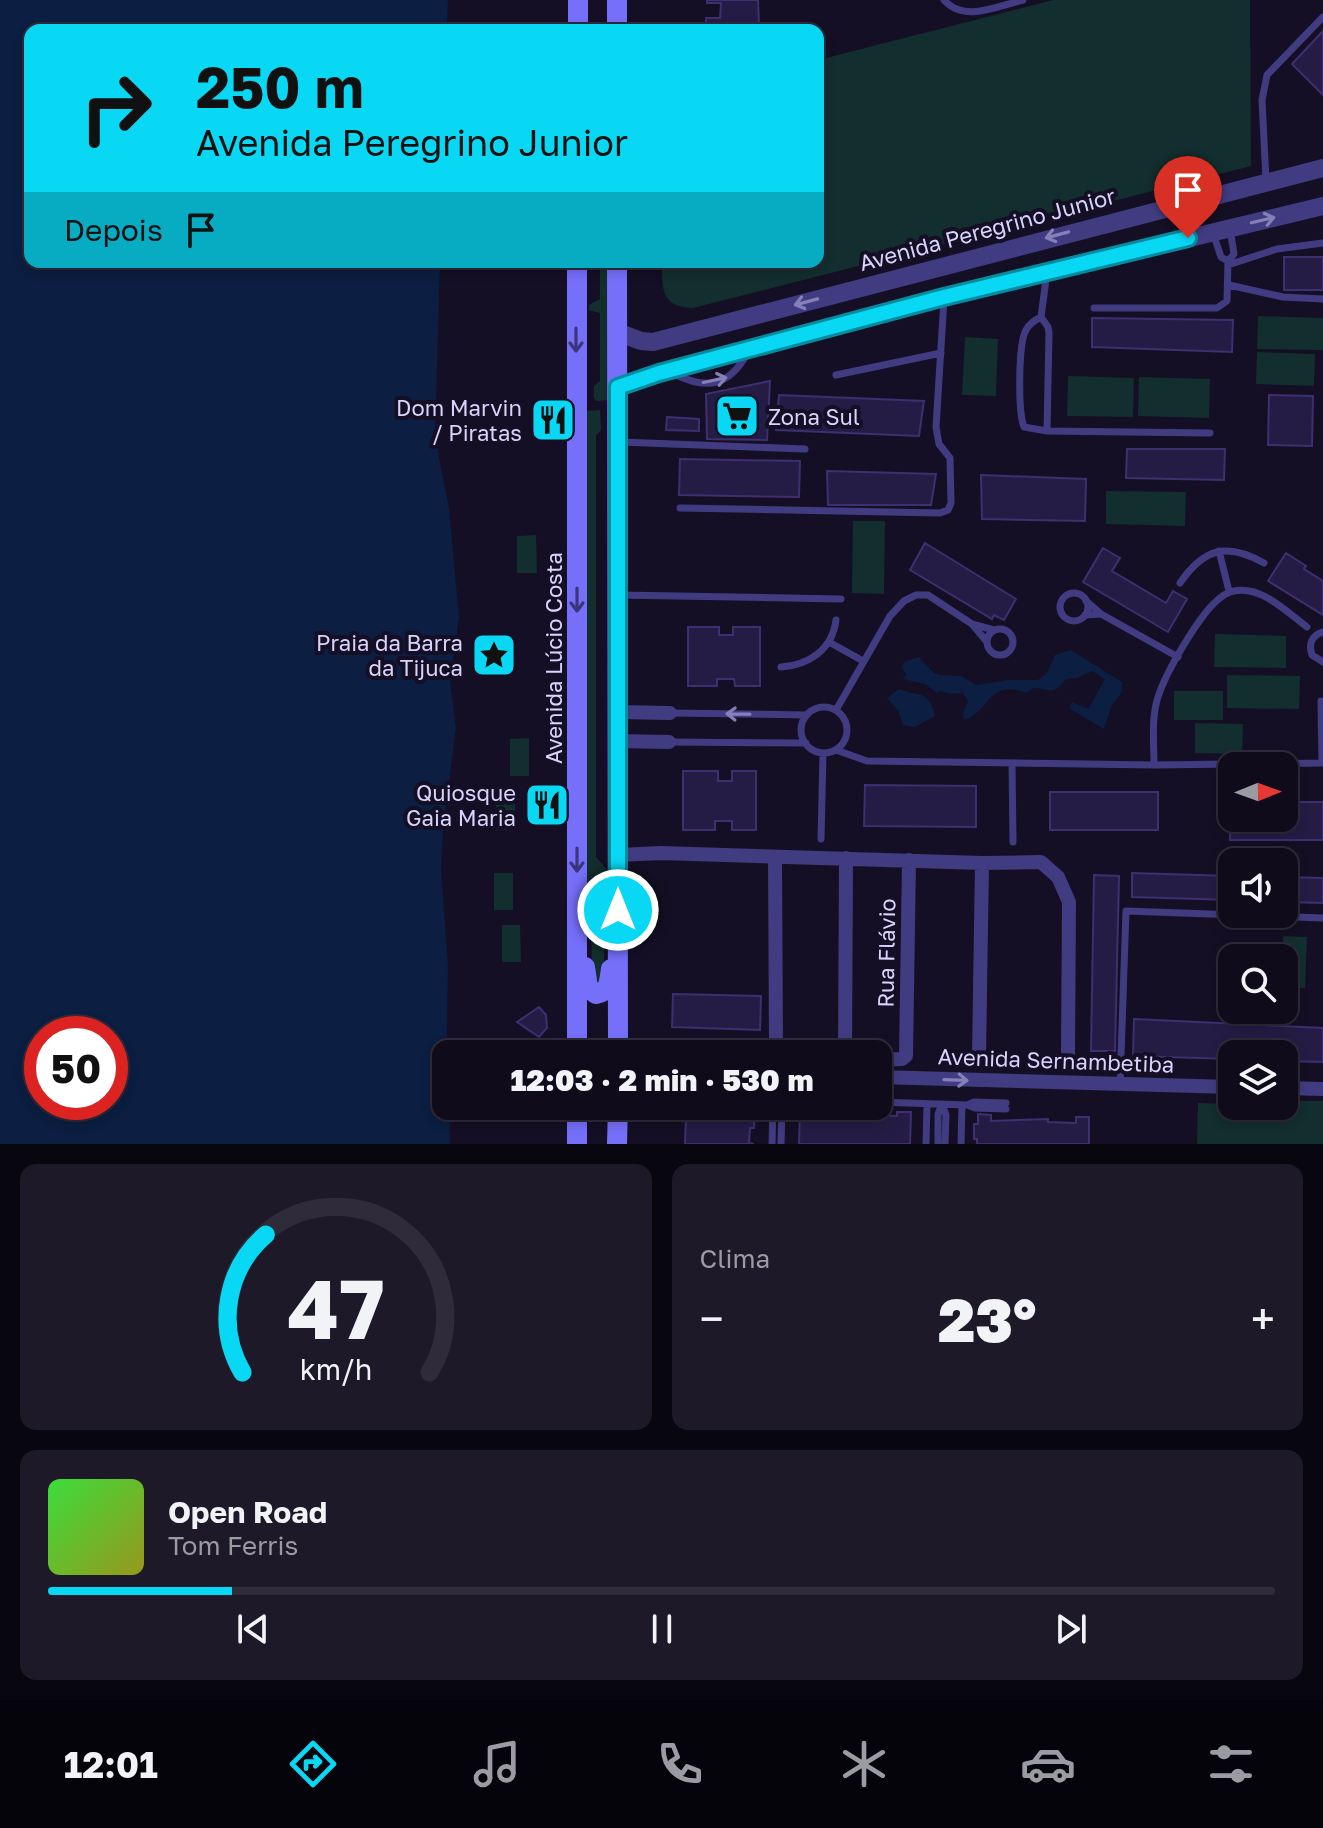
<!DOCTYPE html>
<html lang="pt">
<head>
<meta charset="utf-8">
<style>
	:root { --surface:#0f0b1b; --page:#1d1928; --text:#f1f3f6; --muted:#9b9ba3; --line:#2f2b3a; --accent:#09d8f4 }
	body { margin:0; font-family:"Golos Text",sans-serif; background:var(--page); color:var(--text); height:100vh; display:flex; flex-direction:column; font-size:30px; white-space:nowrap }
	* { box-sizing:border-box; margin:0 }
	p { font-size:26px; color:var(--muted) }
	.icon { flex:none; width:44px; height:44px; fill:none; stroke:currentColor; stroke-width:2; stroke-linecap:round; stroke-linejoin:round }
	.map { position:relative; height:1144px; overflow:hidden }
	.drawer { display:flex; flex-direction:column; gap:20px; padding:20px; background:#08060f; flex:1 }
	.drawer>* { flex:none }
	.top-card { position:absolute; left:24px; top:24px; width:800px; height:244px; border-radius:16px; box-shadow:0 4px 12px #0003,0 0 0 2px var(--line); background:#09d8f4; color:#111; overflow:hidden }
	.needle { width:52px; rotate:89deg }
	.fabs { position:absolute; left:1218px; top:752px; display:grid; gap:16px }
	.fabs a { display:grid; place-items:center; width:80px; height:80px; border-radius:16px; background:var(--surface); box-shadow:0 4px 12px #0003,0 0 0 2px var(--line); font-size:40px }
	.speed { position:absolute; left:24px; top:1016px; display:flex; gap:16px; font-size:40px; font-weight:700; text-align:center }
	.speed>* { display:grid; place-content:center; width:104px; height:104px; border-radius:50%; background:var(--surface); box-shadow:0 4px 12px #0003,0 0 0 2px var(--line); line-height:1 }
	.speed .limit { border:12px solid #d22; background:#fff; color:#111 }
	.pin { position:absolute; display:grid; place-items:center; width:68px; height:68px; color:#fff; margin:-82px -34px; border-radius:50% 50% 50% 0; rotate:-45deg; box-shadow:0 0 8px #0007 }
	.pin .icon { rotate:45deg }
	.me { position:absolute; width:88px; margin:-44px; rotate:0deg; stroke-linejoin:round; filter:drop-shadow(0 0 6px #0008) }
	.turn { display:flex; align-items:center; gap:28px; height:168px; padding:0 40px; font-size:36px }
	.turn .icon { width:104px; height:104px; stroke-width:2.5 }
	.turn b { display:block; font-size:56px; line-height:68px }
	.then { display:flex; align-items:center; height:76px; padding:0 40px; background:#0003; gap:16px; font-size:30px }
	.big { font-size:60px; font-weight:800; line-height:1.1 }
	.drawer .widget { flex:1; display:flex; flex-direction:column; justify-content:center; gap:12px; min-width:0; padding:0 28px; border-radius:16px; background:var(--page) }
	.drawer .dial { align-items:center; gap:0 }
	.dial svg { height:208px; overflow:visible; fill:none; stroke:var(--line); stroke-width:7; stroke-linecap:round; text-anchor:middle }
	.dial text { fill:var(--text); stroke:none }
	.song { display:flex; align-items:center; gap:24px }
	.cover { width:96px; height:96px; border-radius:12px; background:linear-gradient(135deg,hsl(120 70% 55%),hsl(60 70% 35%)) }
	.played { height:8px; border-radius:4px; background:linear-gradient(90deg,var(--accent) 15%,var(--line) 15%) }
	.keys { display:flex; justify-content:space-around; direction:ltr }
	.heat { display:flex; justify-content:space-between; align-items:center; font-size:44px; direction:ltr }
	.drawer .tiles { flex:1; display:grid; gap:20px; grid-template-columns:1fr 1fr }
	.widget:last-child { grid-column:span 2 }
	.trip { position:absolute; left:432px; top:1040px; width:460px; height:80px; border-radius:16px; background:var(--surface); box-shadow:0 4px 12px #0003,0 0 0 2px var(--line); font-weight:800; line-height:80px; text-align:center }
	.tabs { display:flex; height:128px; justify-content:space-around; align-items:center; background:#06040b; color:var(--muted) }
	.tabs .icon { width:56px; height:56px }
	.tabs .current { color:var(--accent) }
	.tabs b { font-size:36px; color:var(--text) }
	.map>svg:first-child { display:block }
	.green { fill:#132e2e }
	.water { fill:#0c1e41; fill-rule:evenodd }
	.building { fill:#251c45; stroke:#3d2f70; stroke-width:2 }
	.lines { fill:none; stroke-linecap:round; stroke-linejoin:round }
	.service { stroke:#413c81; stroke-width:7 }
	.minor { stroke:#413c81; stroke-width:14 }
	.tertiary { stroke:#413c81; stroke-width:18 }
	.secondary { stroke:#766ffa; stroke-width:20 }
	.oneway { stroke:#8680b9 }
	.oneway2 { stroke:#3b357a }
	.route-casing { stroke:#068c9f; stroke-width:20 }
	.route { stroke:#09d8f4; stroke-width:14 }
	.labels { text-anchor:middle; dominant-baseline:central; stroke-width:8; stroke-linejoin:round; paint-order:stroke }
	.street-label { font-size:22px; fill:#dad4fd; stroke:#140f24 }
	.poi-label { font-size:22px; fill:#dad4fd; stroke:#140f24; text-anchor:end }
</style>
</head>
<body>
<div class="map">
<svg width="1323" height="1144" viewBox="0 0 1323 1144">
	<rect width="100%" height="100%" fill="#140f24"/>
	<path class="green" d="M 1053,0 L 1250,0 L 1251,166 L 693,308 C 661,307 662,289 662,262 L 818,262 L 818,60 Z
		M 600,262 L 611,262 L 609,400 L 596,401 L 594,398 L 594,386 L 600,381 L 600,313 L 589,310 L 589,305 L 600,299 Z
		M 1258,316 L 1323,318 L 1323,350 L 1257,349 Z
		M 965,337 L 998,339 L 996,396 L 962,395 Z
		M 1257,352 L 1315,354 L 1314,386 L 1256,384 Z
		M 1068,376 L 1134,378 L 1133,417 L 1067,416 Z
		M 1139,377 L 1210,379 L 1209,418 L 1138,416 Z
		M 600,410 L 601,430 L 596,435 L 596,857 L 609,872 L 608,886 L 604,903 L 604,981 L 602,985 L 592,983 L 591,902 L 586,883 L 586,411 Z
		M 1106,491 L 1186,492 L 1185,526 L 1106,524 Z
		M 853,521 L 885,521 L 884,594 L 852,593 Z
		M 536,535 L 537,573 L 517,573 L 517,536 Z
		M 1215,634 L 1286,636 L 1286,668 L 1214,667 Z
		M 1227,675 L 1300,676 L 1299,709 L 1227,708 Z
		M 1174,691 L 1223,691 L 1223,720 L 1174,720 Z
		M 1195,723 L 1243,724 L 1242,754 L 1195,753 Z
		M 529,738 L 529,776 L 510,776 L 510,739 Z
		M 496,793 L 515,793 L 515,830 L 496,830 Z
		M 494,873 L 513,873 L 513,910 L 494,910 Z
		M 502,925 L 520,925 L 521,962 L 502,962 Z
		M 1283,936 L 1307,937 L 1305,988 L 1284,987 Z
		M 1284,1101 L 1323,1101 L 1323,1144 L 1197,1144 L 1198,1103 L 1284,1106 Z"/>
	<path class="water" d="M 0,0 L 448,0 L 447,30 L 30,30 L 30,262 L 440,262 L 435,437 L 449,508 L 459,617 L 450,680 L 456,728 L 443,829 L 441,870 L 448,965 L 446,1106 L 449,1106 L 450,1144 L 0,1144 ZM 110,1034 L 110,1102 L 42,1102 L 42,1034 Z
		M 1071,650 L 1122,682 L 1122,692 L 1112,705 L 1104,729 L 1069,708 L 1072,702 L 1088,709 L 1105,679 L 1092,671 L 1077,678 L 1066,679 C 1052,697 1052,689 1033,688 L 1027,693 C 987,678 990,713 964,720 L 963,712 L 968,701 L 963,693 L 952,694 L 940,691 L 937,693 L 925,684 L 903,679 L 906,674 L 902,667 L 904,662 L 919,657 L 933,672 L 940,675 L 961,676 L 977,685 L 1008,680 L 1038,680 L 1047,673 L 1055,655 Z
		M 899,689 C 919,697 929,689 935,716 L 915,727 L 903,725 L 898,711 L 887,698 Z"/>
	<path class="building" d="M 707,0 L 758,0 L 759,24 L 763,29 L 774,30 L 706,30 L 706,18 L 720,18 L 721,3 L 707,3 Z
		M 1323,31 L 1323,95 L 1292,64 Z
		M 1284,257 L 1323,257 L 1323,290 L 1284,290 Z
		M 1092,318 L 1233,320 L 1232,352 L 1092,347 Z
		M 770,381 L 767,440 L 707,439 L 706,394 Z
		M 779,395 L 924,401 L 919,436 L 776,430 Z
		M 1269,395 L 1313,396 L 1312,446 L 1268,445 Z
		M 667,417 L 699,419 L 699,431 L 666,430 Z
		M 1127,449 L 1225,449 L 1224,480 L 1126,478 Z
		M 680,459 L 800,461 L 799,497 L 679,495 Z
		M 827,471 L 936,474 L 931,505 L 828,505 Z
		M 981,475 L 1086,479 L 1085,521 L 982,519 Z
		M 925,543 L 1016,599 L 1004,620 L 994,615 L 992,619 L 910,570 Z
		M 1103,548 L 1120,558 L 1112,571 L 1166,603 L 1173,591 L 1187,599 L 1168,632 L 1083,582 Z
		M 1286,553 L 1306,566 L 1304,569 L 1323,581 L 1323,615 L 1268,581 Z
		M 688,627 L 719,627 L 719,635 L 733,635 L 733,627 L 760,627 L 760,686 L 735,686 L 734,679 L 717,679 L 717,686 L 688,686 Z
		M 683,771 L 718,771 L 718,781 L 732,781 L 732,771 L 756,771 L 756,830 L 732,830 L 732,821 L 715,821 L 715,830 L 683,830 Z
		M 865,785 L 976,786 L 976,827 L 864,826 Z
		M 548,792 L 555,792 L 555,824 L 548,824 L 548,810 L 539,810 L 538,801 L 548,801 Z
		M 1050,792 L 1158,792 L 1158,830 L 1050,830 Z
		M 1230,801 L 1232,801 L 1232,818 L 1284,818 L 1284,802 L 1323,802 L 1323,840 L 1230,840 Z
		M 1132,873 L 1232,876 L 1232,900 L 1132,897 Z
		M 1094,875 L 1119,876 L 1115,1051 L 1091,1051 Z
		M 1284,877 L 1323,878 L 1323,903 L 1284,902 Z
		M 673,994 L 761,996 L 760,1030 L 672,1027 Z
		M 539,1007 L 546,1015 L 547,1028 L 539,1037 L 517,1022 Z
		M 1134,1019 L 1323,1028 L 1323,1062 L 1284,1061 L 1284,1054 L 1232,1054 L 1232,1059 L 1133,1056 Z
		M 698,1108 L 755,1109 L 754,1128 L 750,1128 L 749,1143 L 754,1144 L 685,1144 L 686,1114 L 698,1115 Z
		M 800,1110 L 813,1111 L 813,1114 L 897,1116 L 897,1112 L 911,1112 L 910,1144 L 799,1144 Z
		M 978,1114 L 991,1115 L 991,1121 L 1048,1119 L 1048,1122 L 1076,1123 L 1076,1117 L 1089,1117 L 1089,1144 L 977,1144 L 977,1139 L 974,1139 L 974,1124 L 978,1124 Z"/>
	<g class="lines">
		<path class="service" d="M 944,0 C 964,23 998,6 1023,0
			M 1266,180 L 1262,100 L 1267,75 L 1323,17
			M 1213,233 L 1221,257 L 1228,261
			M 1228,265 L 1277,249 L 1323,243
			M 1047,272 L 1041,317 L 1048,327 L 1049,333 L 1047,431
			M 1229,285 L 1283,297 L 1323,299
			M 1094,308 L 1217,308 L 1227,301 L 1228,261 L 1234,254 L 1230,229
			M 1041,317 C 1035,320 1029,324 1026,330 C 1018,344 1018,412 1024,427 L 1047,431 L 1210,433
			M 674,374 C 707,390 728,387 747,354
			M 836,375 L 941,353
			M 620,442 L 805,449
			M 680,508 L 940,513 L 948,510 L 951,503 L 950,458 L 939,444 L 936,427 L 944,299
			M 1219,551 L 1229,591
			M 1180,583 C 1204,548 1227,542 1264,563
			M1060 607a14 14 0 1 1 28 0a14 14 0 1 1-28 0Z
			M 619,595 L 841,599
			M 1101,614 L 1178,657
			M 1085,615 L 1101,614 L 1086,601
			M987 642a13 13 0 1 1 26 0a13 13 0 1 1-26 0Z
			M 1323,632 C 1312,635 1308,644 1312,655 L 1323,662
			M 829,642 L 863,661
			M 987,642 L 972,624 L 994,630
			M 781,667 C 809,665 832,650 836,620
			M 1321,701 L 1322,763
			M801 730a23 23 0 1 1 46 0a23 23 0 1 1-46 0Z
			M 836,710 L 890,616 L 904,601 L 916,595 L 928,595 L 972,624
			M 670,713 L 807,715
			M 669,742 L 806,743
			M 836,750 L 867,761 L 1154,765 C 1154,744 1151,718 1158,697 C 1166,672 1200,613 1220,598 C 1228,591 1239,589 1249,591 C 1269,594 1291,615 1307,627
			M 1012,763 L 1013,842
			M 1154,765 L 1323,763
			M 821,839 L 823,753
			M 621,1043 L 729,1044
			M 1120,1085 L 1126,911 L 1323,918
			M 878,1102 L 967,1105
			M 1006,1109 L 975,1108 L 967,1105 L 974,1102 L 1006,1103
			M 772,1144 L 773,1106
			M 781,1144 L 782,1106
			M 926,1144 L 927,1104
			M 938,1144 L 938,1114 L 942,1104 L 946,1115 L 945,1144
			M 961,1144 L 962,1105"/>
		<path class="minor" d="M 617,712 L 670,713
			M 617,741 L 669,742
			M 618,855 L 661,853 L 982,863 L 1041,862 L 1058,877 L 1069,902 L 1068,1054
			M 775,858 L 776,1047
			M 845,1054 L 846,858
			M 979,1056 L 982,863
			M 878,1060 L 902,1059 L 906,1056 L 909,860
			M 878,1077 L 1232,1087
			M 1284,1088 L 1323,1089"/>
		<path class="tertiary" d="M 617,332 L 641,341 L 653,342 L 1323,168
			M 618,387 L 659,373 L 944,297 L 1323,206"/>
		<path class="secondary" d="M 617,0 L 617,30
			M 578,30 L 578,0
			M 577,262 L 577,1054
			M 617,262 L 618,1054
			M 585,967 L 588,988 L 596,994 C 610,992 609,980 611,969
			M 577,1144 L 577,1106
			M 617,1144 L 618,1106"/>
	</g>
	<defs><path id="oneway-shaft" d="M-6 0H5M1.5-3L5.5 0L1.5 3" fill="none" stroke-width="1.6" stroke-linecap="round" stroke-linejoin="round" transform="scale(2)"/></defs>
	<g class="oneway">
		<use href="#oneway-shaft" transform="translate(1263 220) rotate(-13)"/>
		<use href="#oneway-shaft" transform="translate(1057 235) rotate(165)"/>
		<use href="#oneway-shaft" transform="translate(806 302) rotate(165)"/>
		<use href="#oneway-shaft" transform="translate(715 380) rotate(-12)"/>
		<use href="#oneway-shaft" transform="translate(738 714) rotate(-179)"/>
		<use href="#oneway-shaft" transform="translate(956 1080) rotate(2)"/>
	</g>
	<g class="oneway2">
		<use href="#oneway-shaft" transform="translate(576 340) rotate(90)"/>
		<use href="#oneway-shaft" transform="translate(577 600) rotate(90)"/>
		<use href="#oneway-shaft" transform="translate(577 860) rotate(90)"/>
	</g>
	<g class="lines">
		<g class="route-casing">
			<path id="route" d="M 618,910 L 618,387 L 659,373 L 944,297 L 1188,238"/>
		</g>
		<use href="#route" class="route"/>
	</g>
	<defs>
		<g id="supermarket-square" transform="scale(2.3)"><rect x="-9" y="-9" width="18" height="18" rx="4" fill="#09d8f4" stroke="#140f24"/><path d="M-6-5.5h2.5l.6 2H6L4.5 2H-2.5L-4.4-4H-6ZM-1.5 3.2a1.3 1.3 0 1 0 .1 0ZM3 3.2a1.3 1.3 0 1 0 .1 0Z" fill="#111"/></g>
		<g id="restaurant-square" transform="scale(2.3)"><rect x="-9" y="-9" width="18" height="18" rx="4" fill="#09d8f4" stroke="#140f24"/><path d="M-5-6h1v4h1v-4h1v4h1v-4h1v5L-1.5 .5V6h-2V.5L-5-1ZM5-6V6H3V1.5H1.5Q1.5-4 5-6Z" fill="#111"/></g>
		<g id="sight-square" transform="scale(2.3)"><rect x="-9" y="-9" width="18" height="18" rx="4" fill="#09d8f4" stroke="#140f24"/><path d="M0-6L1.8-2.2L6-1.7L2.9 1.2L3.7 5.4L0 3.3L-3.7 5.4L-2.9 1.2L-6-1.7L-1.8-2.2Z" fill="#111"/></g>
	</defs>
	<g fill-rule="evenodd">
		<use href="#supermarket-square" x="737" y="416"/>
		<use href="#restaurant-square" x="553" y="420"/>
		<use href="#sight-square" x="494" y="655"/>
		<use href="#restaurant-square" x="547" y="805"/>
	</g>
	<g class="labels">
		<g class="street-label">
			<text transform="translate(987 229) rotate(-15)">Avenida Peregrino Junior</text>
			<text transform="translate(553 658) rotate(-90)">Avenida Lúcio Costa</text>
			<text transform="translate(886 953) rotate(-89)">Rua Flávio</text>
			<text transform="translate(1056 1060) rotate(2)">Avenida Sernambetiba</text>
		</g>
		<g class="poi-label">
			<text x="522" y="407">Dom Marvin<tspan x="522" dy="25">/ Piratas</tspan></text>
			<text x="768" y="416" text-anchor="start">Zona Sul</text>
			<text x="463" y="642">Praia da Barra<tspan x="463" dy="25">da Tijuca</tspan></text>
			<text x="516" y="792">Quiosque<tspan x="516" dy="25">Gaia Maria</tspan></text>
		</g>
	</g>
</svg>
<div class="fabs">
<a><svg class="needle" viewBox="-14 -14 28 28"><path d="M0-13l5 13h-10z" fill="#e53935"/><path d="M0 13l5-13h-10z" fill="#9b9ba3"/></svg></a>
<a><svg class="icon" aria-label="sound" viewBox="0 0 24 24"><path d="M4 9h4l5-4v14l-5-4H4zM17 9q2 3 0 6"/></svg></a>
<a><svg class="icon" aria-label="search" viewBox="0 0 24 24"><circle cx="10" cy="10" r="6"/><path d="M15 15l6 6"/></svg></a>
<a><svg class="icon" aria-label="layers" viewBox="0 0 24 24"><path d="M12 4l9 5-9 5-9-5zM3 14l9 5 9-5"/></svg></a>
</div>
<div class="speed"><div class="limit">50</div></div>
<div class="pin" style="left:1188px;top:238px;background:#d93025"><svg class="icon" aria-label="arrive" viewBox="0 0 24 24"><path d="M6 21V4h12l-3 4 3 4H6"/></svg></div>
<svg class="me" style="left:618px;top:910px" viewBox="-20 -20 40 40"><circle r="17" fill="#09d8f4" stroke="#fff" stroke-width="3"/><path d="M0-11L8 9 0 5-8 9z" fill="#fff"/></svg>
<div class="trip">12:03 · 2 min · 530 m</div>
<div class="top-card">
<div class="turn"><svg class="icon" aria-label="right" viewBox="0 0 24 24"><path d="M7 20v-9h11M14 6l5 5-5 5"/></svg><div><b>250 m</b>Avenida Peregrino Junior</div></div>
<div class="then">Depois<svg class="icon" aria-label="arrive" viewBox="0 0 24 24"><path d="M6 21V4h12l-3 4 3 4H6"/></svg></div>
</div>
</div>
<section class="drawer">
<div class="tiles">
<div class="widget dial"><svg viewBox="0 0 100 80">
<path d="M14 69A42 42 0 1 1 86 69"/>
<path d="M14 69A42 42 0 0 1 23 16" stroke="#09d8f4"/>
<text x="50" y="56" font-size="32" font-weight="700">47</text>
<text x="50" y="72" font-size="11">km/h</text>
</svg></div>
<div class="widget"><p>Clima</p>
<div class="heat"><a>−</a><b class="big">23°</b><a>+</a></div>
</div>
<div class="widget">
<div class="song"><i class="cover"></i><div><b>Open Road</b><p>Tom Ferris</p></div></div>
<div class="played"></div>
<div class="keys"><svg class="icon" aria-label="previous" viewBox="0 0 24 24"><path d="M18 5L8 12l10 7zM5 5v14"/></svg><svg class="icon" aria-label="pause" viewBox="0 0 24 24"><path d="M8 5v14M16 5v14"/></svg><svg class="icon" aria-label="next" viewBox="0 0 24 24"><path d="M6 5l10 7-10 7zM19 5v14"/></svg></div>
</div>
</div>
</section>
<nav class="tabs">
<b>12:01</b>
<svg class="icon current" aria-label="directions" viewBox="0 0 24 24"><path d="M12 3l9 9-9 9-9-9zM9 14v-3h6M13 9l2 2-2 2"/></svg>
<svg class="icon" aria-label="music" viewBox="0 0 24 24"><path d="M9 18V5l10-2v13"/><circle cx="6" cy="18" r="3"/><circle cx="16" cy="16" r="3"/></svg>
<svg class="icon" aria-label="phone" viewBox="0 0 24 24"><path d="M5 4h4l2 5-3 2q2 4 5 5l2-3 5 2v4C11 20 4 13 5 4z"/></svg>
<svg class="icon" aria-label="climate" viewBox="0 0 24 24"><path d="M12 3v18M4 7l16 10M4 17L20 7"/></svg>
<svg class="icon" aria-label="car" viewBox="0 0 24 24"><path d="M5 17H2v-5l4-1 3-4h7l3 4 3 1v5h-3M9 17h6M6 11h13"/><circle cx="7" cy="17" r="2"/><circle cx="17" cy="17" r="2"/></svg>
<svg class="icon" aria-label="filters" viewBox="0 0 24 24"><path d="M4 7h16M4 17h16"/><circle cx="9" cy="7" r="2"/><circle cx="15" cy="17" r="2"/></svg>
</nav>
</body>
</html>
